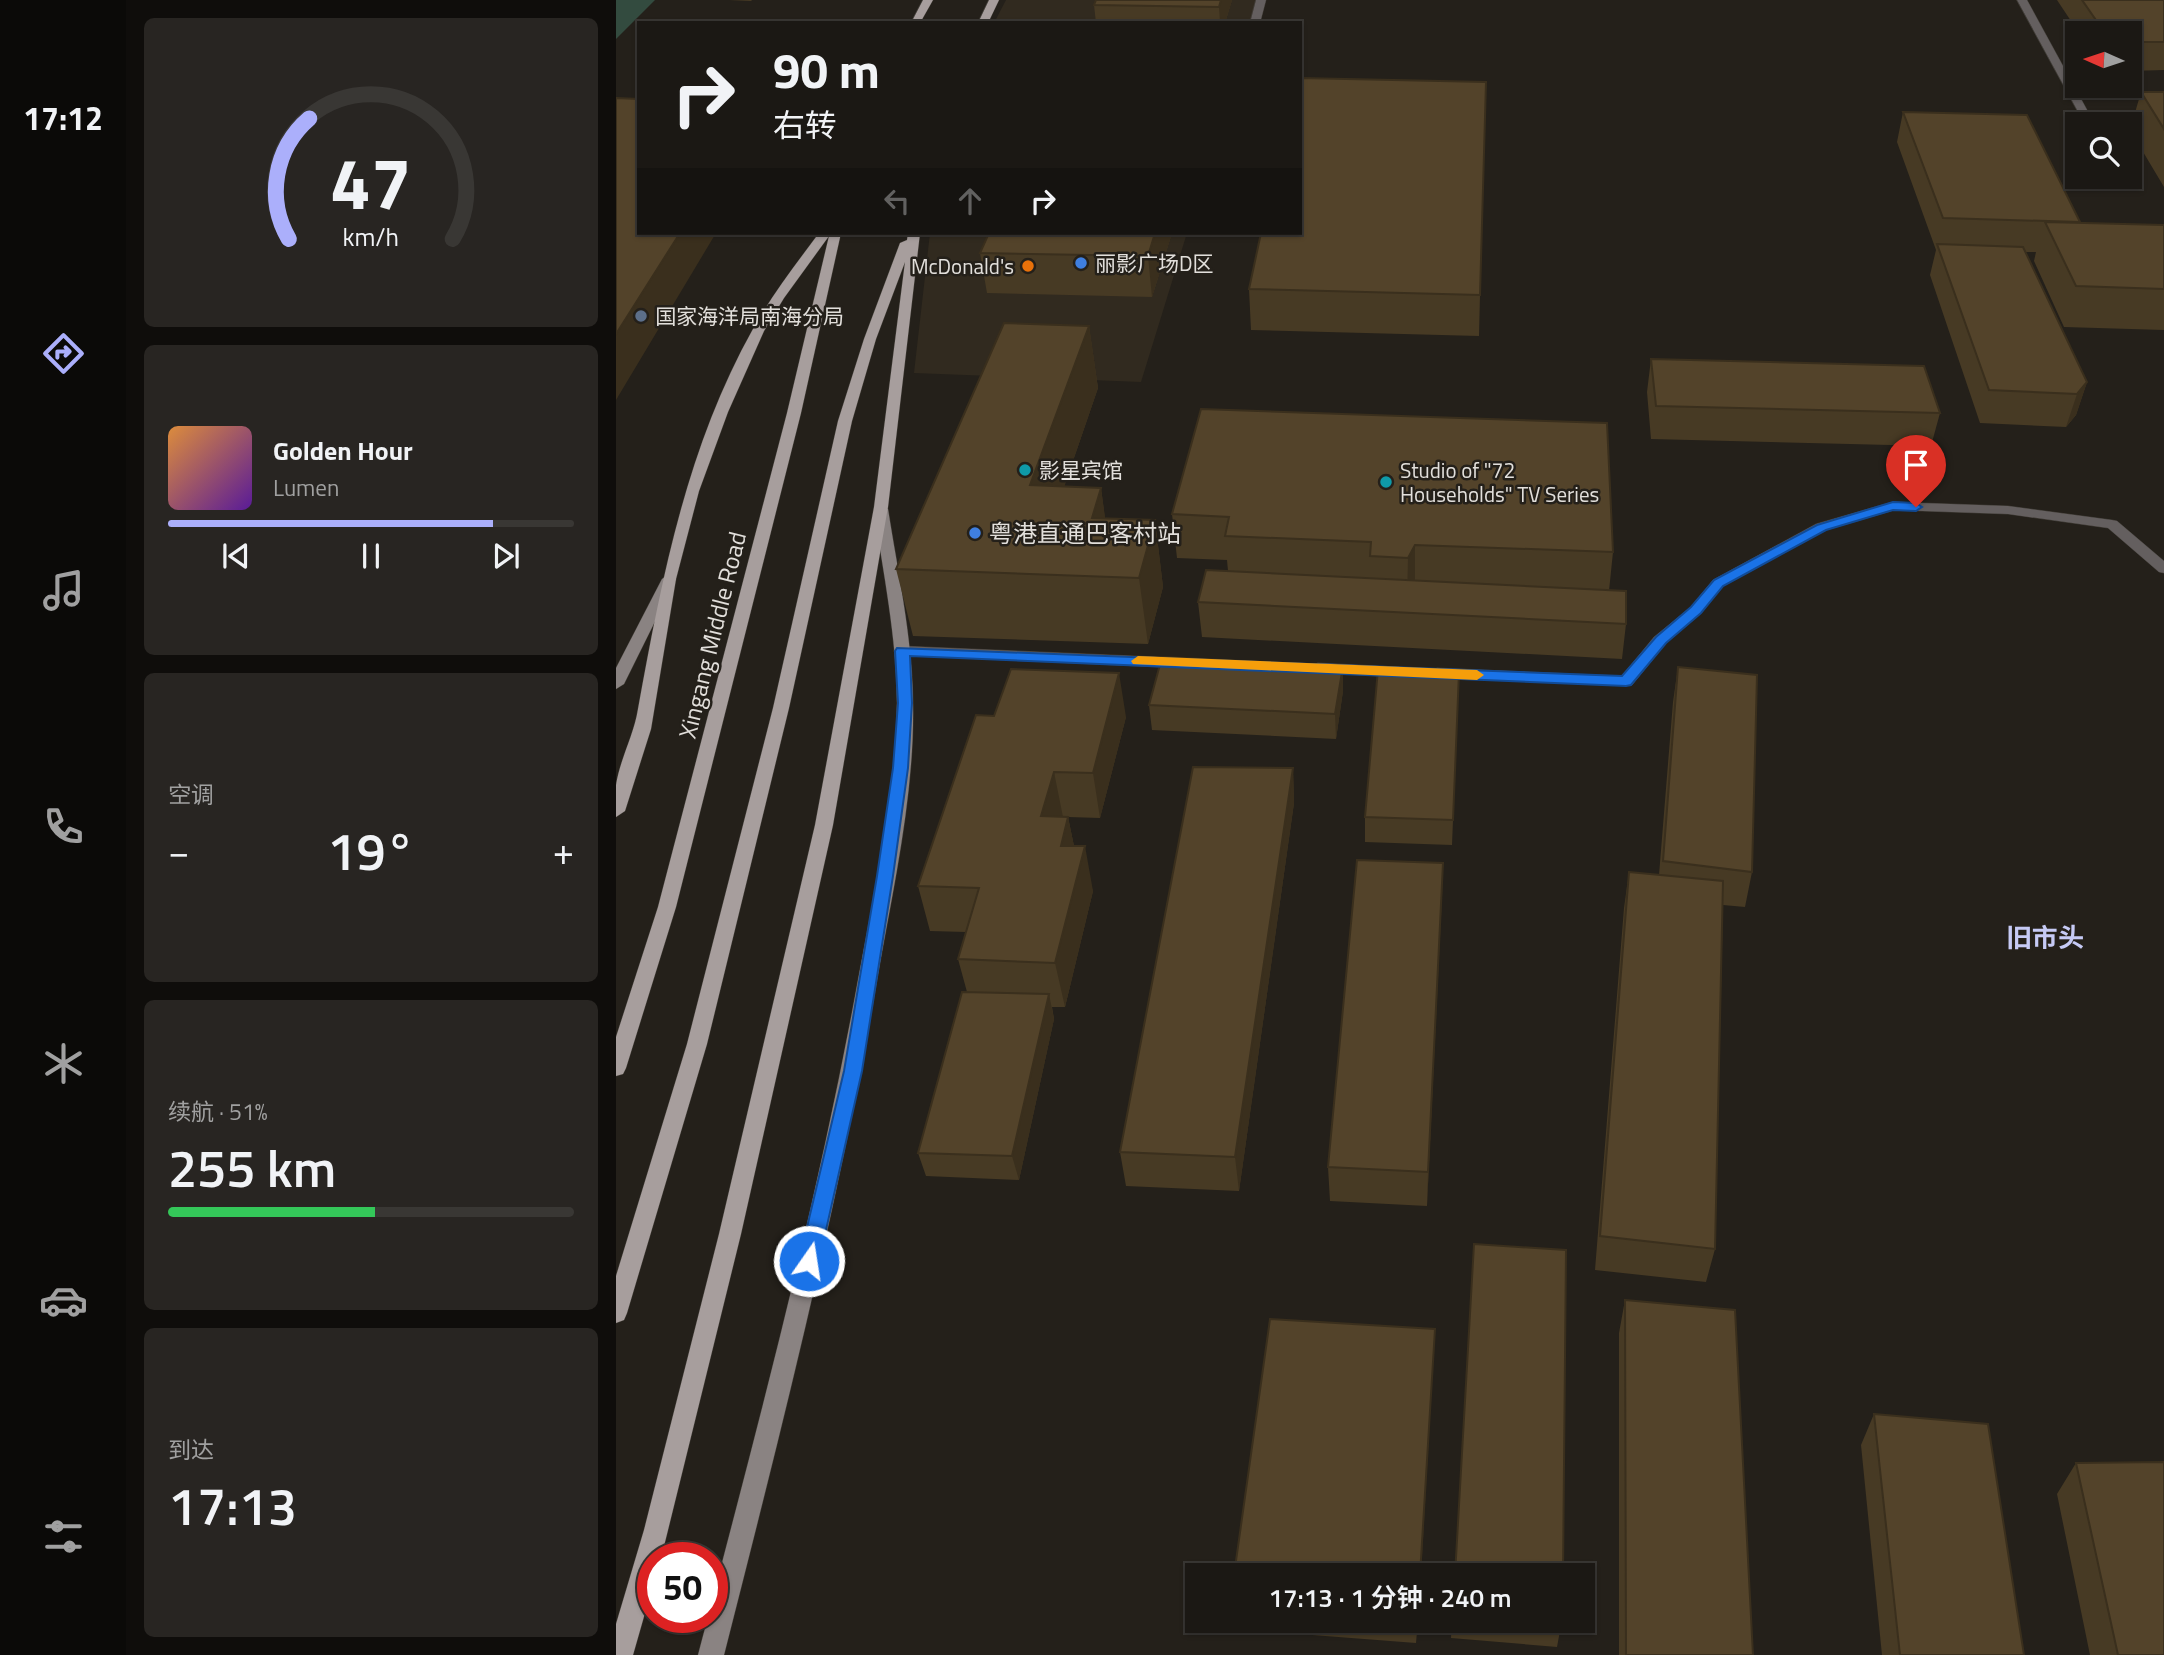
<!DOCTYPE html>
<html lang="zh">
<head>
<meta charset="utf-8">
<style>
	:root { --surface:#1b1814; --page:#282522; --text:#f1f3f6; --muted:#a0a0a0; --line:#393734; --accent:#abaffb }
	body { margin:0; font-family:"Titillium Web","Noto Sans SC",sans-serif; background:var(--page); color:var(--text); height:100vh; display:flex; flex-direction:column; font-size:26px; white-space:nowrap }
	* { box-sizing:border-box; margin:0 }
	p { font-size:23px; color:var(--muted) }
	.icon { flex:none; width:38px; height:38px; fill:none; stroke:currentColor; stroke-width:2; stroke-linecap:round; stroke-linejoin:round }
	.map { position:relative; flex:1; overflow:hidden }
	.side { display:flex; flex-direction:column; gap:18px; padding:18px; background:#0f0d0b; width:490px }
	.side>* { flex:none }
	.banner { position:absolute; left:21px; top:21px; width:665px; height:214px; border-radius:0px; box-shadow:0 2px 5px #0004,0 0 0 2px var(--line); background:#1b1814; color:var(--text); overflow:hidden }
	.needle { width:46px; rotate:273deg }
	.buttons { position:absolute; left:1449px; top:21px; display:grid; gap:14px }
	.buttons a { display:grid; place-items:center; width:77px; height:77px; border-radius:0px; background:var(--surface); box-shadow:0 2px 5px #0004,0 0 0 2px var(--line); font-size:35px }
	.speed { position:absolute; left:21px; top:1542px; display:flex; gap:14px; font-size:35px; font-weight:700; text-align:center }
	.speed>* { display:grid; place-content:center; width:91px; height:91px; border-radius:50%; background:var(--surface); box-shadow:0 2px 5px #0004,0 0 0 2px var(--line); line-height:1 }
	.speed .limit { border:10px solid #d22; background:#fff; color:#111 }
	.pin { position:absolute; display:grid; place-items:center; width:60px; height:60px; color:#fff; margin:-72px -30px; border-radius:50% 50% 50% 0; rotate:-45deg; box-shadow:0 0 7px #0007 }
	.pin .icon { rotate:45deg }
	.me { position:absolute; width:77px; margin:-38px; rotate:13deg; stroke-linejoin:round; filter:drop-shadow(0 0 5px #0008) }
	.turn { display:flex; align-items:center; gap:24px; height:147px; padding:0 21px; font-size:32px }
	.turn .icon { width:91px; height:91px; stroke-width:2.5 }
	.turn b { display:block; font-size:49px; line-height:60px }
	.lanes { display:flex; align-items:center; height:66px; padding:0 21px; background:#0003; justify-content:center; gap:35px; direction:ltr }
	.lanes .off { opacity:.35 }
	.big { font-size:52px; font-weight:600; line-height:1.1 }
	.side .widget { flex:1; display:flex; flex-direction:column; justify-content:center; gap:10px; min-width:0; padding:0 24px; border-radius:10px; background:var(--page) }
	.side .dial { align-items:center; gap:0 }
	.dial svg { height:182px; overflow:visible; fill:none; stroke:var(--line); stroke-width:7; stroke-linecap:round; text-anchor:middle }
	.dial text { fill:var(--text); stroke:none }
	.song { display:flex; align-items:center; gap:21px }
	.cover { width:84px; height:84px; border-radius:10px; background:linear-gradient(135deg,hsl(30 70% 55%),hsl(270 70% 35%)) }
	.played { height:7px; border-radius:4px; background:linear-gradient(90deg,var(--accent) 80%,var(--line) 80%) }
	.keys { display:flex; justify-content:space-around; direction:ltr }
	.heat { display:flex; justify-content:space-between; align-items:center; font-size:38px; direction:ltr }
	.charge { height:10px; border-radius:5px; background:linear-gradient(90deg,#34c759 51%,var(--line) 0) }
	.trip { position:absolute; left:569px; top:1563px; width:410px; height:70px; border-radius:0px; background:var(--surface); box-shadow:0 2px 5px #0004,0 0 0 2px var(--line); font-weight:600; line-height:70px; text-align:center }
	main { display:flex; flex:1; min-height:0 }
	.dock { display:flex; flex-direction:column; width:126px; justify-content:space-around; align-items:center; background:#0b0a08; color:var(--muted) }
	.dock .icon { width:49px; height:49px }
	.dock .selected { color:var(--accent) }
	.dock b { font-size:32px; color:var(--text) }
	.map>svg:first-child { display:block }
	.built { fill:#312a1f }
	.green { fill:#334b3f }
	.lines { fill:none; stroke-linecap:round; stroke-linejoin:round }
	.lane-casing { stroke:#3f3b35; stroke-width:1 }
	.secondary-casing { stroke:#3f3b35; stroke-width:1 }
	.primary-casing { stroke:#3f3b35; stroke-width:1 }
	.lane { fill:#645f5f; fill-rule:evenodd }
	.secondary { fill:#8a8382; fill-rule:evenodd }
	.primary { fill:#a79e9d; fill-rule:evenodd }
	.wall { fill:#473a24 }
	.shaded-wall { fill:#3a2f1d }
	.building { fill:#53432a; stroke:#3a2f1d; stroke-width:2 }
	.route { fill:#1a73e8; stroke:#114b97; stroke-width:2 }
	.slow { fill:#f59e0b }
	.shop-dot { fill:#3f7fe0; stroke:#24201a; stroke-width:2.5 }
	.food-dot { fill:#e8710a; stroke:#24201a; stroke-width:2.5 }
	.service-dot { fill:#5c6f8a; stroke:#24201a; stroke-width:2.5 }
	.culture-dot { fill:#0f9aa8; stroke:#24201a; stroke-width:2.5 }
	.labels { text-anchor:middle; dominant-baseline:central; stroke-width:5; stroke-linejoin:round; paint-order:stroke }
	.far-poi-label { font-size:21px; fill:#e2dfdb; stroke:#24201a; text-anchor:start }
	.poi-label { font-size:24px; fill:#e2dfdb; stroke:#24201a; text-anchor:start }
	.street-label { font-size:24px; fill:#e2dfdb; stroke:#24201a }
	.neighbourhood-label { font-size:26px; font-weight:bold; fill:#c6caf5; stroke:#24201a }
</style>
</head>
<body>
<main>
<nav class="dock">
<b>17:12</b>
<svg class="icon selected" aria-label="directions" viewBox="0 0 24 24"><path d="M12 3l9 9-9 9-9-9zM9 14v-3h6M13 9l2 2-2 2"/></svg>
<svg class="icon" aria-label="music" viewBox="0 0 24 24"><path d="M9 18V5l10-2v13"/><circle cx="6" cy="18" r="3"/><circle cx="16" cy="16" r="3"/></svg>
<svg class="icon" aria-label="phone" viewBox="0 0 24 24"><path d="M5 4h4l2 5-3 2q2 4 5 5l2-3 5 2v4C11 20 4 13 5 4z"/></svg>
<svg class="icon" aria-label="climate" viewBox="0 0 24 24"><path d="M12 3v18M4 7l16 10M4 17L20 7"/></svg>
<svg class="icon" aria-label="car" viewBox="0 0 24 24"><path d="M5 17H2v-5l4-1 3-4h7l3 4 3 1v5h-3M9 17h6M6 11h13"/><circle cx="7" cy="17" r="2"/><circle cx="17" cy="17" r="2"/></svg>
<svg class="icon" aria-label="filters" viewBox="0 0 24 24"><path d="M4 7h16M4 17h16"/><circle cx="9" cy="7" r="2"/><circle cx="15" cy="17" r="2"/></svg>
</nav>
<section class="side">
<div class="widget dial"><svg viewBox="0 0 100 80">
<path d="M14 69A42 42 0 1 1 86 69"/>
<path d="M14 69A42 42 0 0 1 23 16" stroke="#abaffb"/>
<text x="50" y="56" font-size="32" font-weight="700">47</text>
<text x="50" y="72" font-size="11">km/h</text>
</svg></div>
<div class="widget">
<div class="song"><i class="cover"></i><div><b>Golden Hour</b><p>Lumen</p></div></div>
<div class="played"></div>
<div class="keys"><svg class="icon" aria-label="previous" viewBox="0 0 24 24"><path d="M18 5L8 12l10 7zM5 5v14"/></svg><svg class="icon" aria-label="pause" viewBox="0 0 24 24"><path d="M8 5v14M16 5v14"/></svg><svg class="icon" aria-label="next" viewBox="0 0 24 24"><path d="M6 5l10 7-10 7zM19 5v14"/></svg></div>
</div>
<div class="widget"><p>空调</p>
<div class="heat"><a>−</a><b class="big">19°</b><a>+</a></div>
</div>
<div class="widget"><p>续航 · 51%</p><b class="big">255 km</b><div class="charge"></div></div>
<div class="widget"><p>到达</p><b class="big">17:13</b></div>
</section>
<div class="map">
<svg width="1548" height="1655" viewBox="0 0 1548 1655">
	<rect width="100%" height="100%" fill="#24201a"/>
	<path class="built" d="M 390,0 L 642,0 L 635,23 L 378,23 Z
		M 314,233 L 571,233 L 525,382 L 298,373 Z"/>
	<path class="green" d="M 0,0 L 39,0 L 0,39 Z"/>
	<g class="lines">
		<g class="lane-casing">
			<path id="lane" d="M 640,0 L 650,0 L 644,23 L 634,23 Z
				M 1401,0 L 1411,0 L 1476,119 L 1475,121 L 1466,119 Z
				M 1277,502 L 1392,506 L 1496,520 L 1501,521 L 1548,561 L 1548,573 L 1543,572 L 1492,528 L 1392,514 L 1278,510 L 1210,530 L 1107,586 L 1085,613 L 1050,643 L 1016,685 L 821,678 L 813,673 L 821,668 L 1006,676 L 1038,637 L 1075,607 L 1097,580 L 1200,524 Z
				M 286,646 L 566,658 L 574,663 L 566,668 L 280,655 L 278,651 Z
				M 702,663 L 783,667 L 791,672 L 783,677 L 696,672 L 694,668 Z"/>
		</g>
		<g class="secondary-casing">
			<path id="secondary" d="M 265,505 L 272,509 C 282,573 296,636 297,701 C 299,794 277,888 261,980 C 222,1207 165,1431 108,1655 L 82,1655 L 92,1617 L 96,1617 L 96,1601 C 150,1395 204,1189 242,980 C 259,889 280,796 281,703 C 281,638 267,573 258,509 Z
				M 53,574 L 60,579 L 8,684 L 0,689 L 0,668 L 46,579 Z"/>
		</g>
		<g class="primary-casing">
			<path id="primary" d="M 307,0 L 317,0 L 304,23 L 295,23 Z
				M 373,0 L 383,0 L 372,23 L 362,23 Z
				M 203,233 L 225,233 L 185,413 L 60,907 L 10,1068 L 7,1074 L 0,1076 L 0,1037 L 42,907 L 171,413 L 213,236 L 168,298 L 148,331 L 112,412 L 83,491 L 60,579 L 35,729 L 9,811 L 0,817 C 0,807 0,795 0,785 C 4,759 18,735 22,709 C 46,577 71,447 137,329 C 156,295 180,264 203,233 Z
				M 292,233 L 304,233 L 272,507 L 217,825 L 125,1234 L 52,1530 L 45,1558 L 37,1558 L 37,1585 L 17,1655 L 0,1655 L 0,1624 L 28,1530 L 103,1234 L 199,825 L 258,507 L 289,262 L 260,339 L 236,421 L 173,708 L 91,1044 L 11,1313 L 8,1320 L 0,1323 L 0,1276 L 71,1044 L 157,708 L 222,421 L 248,339 L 284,243 L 291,240 Z"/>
		</g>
		<use href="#lane" class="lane"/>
		<use href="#secondary" class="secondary"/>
		<use href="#primary" class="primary"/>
	</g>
	<path class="wall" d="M 113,0 L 136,0 L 135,1 Z
		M 480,0 L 616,0 L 609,23 L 480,23 L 478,5 Z
		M 1441,0 L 1548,0 L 1548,70 L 1514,71 L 1514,33 L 1463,33 Z
		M 1525,92 L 1548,92 L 1548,187 L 1514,130 Z
		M 1287,112 L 1463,223 L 1548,225 L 1548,330 L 1448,327 L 1418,261 L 1420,252 L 1409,252 L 1471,382 L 1460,415 L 1450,427 L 1364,423 L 1314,275 L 1320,250 L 1281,142 Z
		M 373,233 L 556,233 L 536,297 L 371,293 L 364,253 Z
		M 633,289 L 864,295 L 863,336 L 635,330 Z
		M 473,326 L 482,388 L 448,487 L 485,488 L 489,519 L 539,520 L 547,587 L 532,644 L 297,636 L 280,569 Z
		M 1035,359 L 1324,413 L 1315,446 L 1035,439 L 1031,392 Z
		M 991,423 L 997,552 L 993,591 L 1010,624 L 1006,659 L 586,637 L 582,602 L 612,571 L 611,560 L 561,558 L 556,514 Z
		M 1062,667 L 1136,872 L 1129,907 L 1107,905 L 1099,1249 L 1090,1282 L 979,1270 L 1008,908 L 1013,872 L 1043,875 L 1057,702 Z
		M 843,672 L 836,845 L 749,842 L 749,817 Z
		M 727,691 L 720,739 L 536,730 L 533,705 Z
		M 360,715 L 510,717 L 484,818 L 452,817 L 458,846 L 477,891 L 449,1007 L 436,1007 L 438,1019 L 403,1180 L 310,1176 L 302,1153 L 351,992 L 342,959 L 350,932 L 314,931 L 302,886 Z
		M 677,768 L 678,803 L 623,1191 L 510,1186 L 504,1152 Z
		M 827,863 L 811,1206 L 714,1201 L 712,1167 Z
		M 1009,1300 L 1137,1655 L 1003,1655 L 1003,1333 Z
		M 1258,1414 L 1408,1655 L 1266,1655 L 1245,1445 Z
		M 1460,1463 L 1548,1655 L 1474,1655 L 1441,1494 Z
		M 618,1620 L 802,1620 L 800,1643 L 620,1629 Z
		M 836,1620 L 946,1620 L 941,1647 L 835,1638 Z"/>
	<path class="shaded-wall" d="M 605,0 L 616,0 L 609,23 L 604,23 L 603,7 Z
		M 64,233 L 100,233 L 0,400 L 0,334 Z
		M 539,233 L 556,233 L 536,297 L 532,256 Z
		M 473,326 L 482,388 L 426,551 L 414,485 Z
		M 1471,382 L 1460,415 L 1450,427 L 1461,394 Z
		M 485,488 L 494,554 L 476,518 Z
		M 539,520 L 547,587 L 532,644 L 523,578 Z
		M 799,545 L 799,588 L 791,602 L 792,558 Z
		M 727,666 L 727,691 L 720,739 L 719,714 Z
		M 503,673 L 510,717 L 484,818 L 477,773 Z
		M 677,768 L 678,803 L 623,1191 L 619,1157 Z
		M 438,772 L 447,817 L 425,816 Z
		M 452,817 L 461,861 L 445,846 Z
		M 469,846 L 477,891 L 449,1007 L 439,963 Z
		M 827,863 L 826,898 L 811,1206 L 812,1172 Z
		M 433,994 L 438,1019 L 403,1180 L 396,1156 Z
		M 819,1329 L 805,1575 L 804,1575 Z"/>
	<path class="building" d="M 480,0 L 605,0 L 603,7 L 478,5 Z
		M 1466,0 L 1548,0 L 1548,42 L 1514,42 L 1514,33 L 1489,33 Z
		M 684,78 L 870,82 L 864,295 L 633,289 L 645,233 L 684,233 Z
		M 1525,92 L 1548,92 L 1548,129 Z
		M 0,98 L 23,99 L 23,233 L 64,233 L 0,334 Z
		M 1287,112 L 1411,115 L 1464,222 L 1327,218 Z
		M 1429,222 L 1548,225 L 1548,289 L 1460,286 Z
		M 373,233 L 539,233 L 532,256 L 364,253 Z
		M 1321,244 L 1407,247 L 1471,382 L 1461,394 L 1373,390 Z
		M 388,323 L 473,326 L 414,485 L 485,488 L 476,518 L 539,520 L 523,578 L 280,569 Z
		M 1035,359 L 1308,366 L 1324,413 L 1040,406 Z
		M 585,409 L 991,423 L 997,552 L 799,545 L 792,558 L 754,556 L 755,542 L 609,536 L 613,517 L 556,514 Z
		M 590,570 L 1010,591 L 1010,624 L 582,602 Z
		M 546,657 L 727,666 L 719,714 L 533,705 Z
		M 1062,667 L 1141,675 L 1136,872 L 1047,861 Z
		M 395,669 L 503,673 L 477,773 L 438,772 L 425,816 L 452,817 L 445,846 L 469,846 L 439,963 L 342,959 L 363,888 L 302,886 L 360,715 L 378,716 Z
		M 762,669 L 843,672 L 837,820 L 749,817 Z
		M 577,767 L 677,768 L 619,1157 L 504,1152 Z
		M 741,860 L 827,863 L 812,1172 L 712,1167 Z
		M 1013,872 L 1107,881 L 1099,1249 L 984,1236 Z
		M 346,992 L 433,994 L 396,1156 L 302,1153 Z
		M 858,1244 L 950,1250 L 947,1575 L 839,1575 Z
		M 1009,1300 L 1119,1310 L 1137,1655 L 1010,1655 Z
		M 654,1319 L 819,1329 L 804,1575 L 618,1575 Z
		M 1258,1414 L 1372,1424 L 1408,1655 L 1284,1655 Z
		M 1548,1462 L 1548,1655 L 1502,1655 L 1460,1463 Z"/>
	<path class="route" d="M 1277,502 L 1300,503 L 1306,507 L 1300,511 L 1277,510 L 1210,530 L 1107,586 L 1085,613 L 1050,643 L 1015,685 L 1010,686 L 294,656 L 296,703 L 292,768 L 277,876 L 246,1071 L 203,1261 L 200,1267 L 193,1270 L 186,1267 L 183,1261 L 228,1071 L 261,876 L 277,768 L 282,703 L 279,651 L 281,648 L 1006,676 L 1040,637 L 1075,607 L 1098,580 L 1201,525 Z"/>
	<path class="slow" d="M 522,656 L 861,670 L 868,675 L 861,680 L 517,664 L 515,661 Z"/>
	<g class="shop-dot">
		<circle cx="465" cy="263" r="7"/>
		<circle cx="359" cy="533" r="7"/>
	</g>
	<circle class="food-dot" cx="412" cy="266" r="7"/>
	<circle class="service-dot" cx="25" cy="316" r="7"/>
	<g class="culture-dot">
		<circle cx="409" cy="470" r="7"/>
		<circle cx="770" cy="482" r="7"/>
	</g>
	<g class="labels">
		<g class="far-poi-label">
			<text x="479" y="263">丽影广场D区</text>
			<text x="398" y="266" text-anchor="end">McDonald's</text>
			<text x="39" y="316">国家海洋局南海分局</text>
			<text x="423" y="470">影星宾馆</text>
			<text x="784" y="470">Studio of "72<tspan x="784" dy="24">Households" TV Series</tspan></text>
		</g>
		<g class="poi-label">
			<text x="373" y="533">粤港直通巴客村站</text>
		</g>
		<g class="street-label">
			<text transform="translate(96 635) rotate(-76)">Xingang Middle Road</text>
		</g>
		<g class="neighbourhood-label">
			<text x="1429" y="937">旧市头</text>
		</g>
	</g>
</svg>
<div class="buttons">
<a><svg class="needle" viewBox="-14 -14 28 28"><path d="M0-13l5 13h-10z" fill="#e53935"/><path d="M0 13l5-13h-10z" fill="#a0a0a0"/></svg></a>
<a><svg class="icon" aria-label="search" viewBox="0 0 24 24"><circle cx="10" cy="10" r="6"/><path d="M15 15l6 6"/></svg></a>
</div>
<div class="speed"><div class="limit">50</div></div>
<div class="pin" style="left:1300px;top:507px;background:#d93025"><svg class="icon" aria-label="arrive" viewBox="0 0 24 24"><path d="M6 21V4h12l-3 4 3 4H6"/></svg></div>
<svg class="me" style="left:193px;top:1261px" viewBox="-20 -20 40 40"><circle r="17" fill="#1a73e8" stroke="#fff" stroke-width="3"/><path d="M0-11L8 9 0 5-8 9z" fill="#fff"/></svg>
<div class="trip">17:13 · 1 分钟 · 240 m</div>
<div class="banner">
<div class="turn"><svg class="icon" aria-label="right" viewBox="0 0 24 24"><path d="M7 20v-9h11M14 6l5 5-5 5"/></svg><div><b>90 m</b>右转</div></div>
<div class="lanes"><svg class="icon off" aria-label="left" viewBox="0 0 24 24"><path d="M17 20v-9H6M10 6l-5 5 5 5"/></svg><svg class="icon off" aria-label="ahead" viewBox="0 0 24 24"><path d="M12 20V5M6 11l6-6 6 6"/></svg><svg class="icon" aria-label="right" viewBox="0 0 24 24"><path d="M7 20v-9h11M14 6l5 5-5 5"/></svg></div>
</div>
</div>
</main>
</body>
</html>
